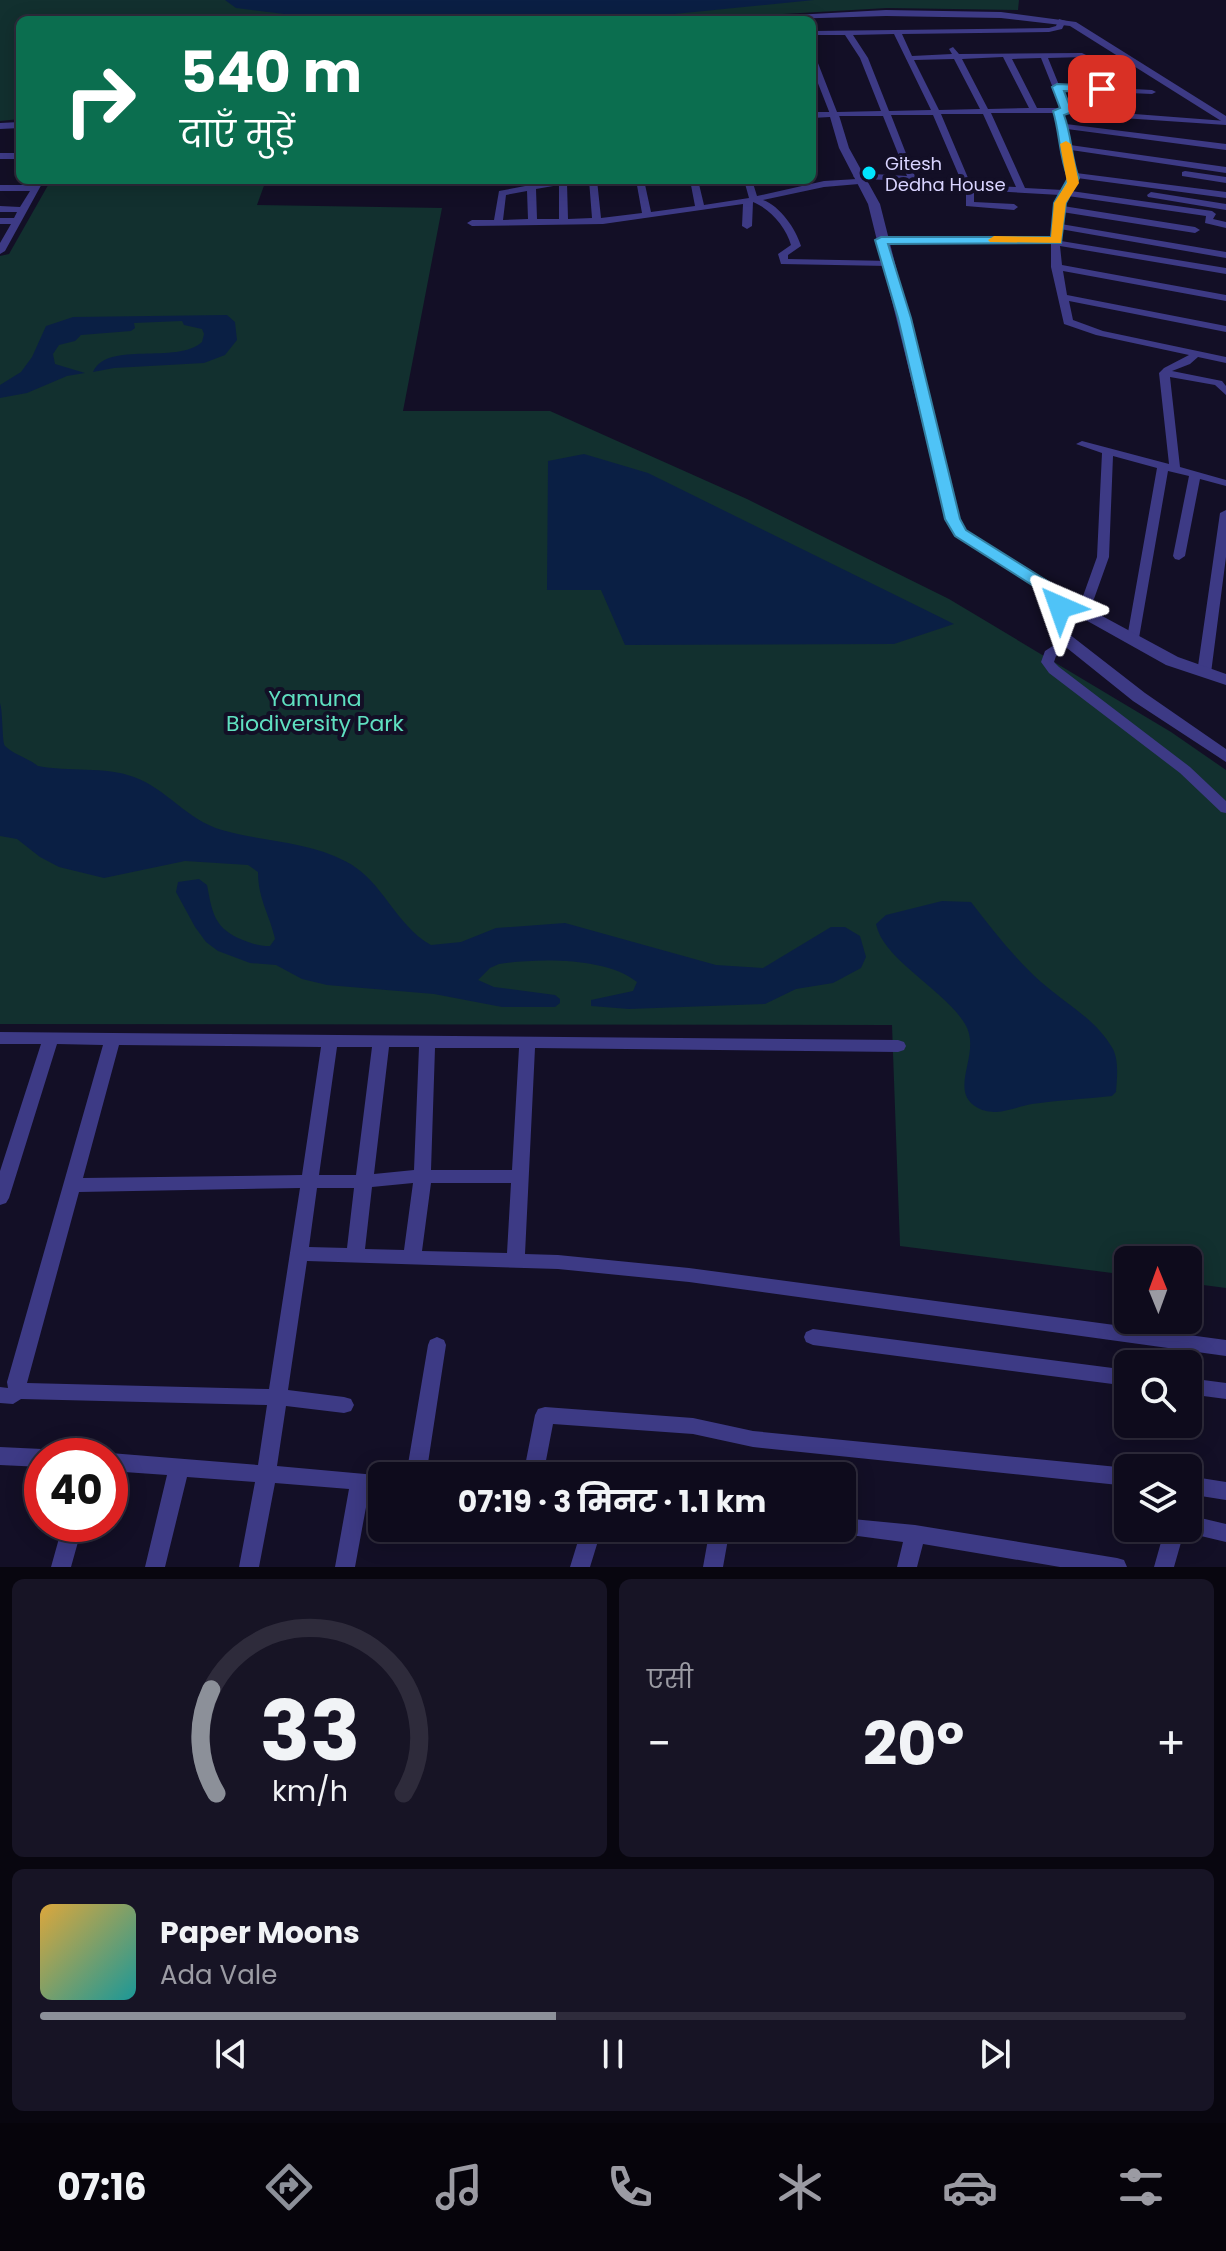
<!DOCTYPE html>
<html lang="hi">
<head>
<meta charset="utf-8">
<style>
	:root { --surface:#0e0b1c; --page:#171425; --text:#f1f3f6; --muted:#9b9ba3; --line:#2e2b3b; --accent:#8c9099 }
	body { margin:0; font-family:Poppins,"Noto Sans Devanagari",sans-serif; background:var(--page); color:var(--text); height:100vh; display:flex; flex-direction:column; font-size:30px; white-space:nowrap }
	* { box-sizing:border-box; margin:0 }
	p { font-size:26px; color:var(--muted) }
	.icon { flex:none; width:44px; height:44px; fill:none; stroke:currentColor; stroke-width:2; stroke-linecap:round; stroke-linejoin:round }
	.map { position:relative; height:1567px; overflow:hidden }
	.details { display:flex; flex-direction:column; gap:12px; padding:12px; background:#08060f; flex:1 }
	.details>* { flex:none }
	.top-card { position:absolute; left:16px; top:16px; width:800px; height:168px; border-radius:12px; box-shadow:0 4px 20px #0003,0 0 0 2px var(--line); background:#0b6e4f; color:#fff; overflow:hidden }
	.needle { width:52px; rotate:359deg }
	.buttons { position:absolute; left:1114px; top:1246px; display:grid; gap:16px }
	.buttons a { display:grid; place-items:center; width:88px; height:88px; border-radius:12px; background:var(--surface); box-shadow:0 4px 20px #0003,0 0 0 2px var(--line); font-size:40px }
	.speed { position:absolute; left:24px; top:1438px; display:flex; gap:16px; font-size:40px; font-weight:700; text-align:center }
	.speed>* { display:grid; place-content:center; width:104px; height:104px; border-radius:50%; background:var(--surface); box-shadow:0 4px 20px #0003,0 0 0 2px var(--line); line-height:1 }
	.speed .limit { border:12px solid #d22; background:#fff; color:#111 }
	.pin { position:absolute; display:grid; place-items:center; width:68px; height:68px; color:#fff; margin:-34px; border-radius:16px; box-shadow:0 4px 12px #0006 }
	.me { position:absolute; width:88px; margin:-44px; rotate:317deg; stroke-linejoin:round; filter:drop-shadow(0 0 6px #0008) }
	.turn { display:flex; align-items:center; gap:28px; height:168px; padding:0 32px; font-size:36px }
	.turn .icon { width:104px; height:104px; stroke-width:2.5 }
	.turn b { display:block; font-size:56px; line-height:68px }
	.big { font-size:60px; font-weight:700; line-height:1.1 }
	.details .tile { flex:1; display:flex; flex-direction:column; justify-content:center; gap:12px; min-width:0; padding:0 28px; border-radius:12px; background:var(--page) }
	.details .dial { align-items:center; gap:0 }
	.dial svg { height:208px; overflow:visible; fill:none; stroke:var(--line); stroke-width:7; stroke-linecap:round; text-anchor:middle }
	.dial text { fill:var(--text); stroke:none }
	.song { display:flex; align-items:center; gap:24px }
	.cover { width:96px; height:96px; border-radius:12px; background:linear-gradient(135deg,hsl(40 70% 55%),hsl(180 70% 35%)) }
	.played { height:8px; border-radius:4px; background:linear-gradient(90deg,var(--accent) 45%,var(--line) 45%) }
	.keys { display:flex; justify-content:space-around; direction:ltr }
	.heat { display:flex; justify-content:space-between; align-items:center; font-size:44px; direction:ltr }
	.details .tiles { flex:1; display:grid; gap:12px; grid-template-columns:1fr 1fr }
	.tile:last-child { grid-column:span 2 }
	.trip { position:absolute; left:368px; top:1462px; width:488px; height:80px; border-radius:12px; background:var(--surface); box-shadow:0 4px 20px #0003,0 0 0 2px var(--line); font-weight:700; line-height:80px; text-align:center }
	.menu { display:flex; height:128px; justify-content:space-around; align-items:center; background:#06040b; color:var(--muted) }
	.menu .icon { width:56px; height:56px }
	.menu .active { color:var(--accent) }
	.menu b { font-size:36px; color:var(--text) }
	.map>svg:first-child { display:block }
	.green { fill:#12302f }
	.water { fill:#0a1f44 }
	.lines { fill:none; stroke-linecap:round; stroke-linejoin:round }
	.minor { fill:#3d3a85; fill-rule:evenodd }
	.tertiary { fill:#3d3a85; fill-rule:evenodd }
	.route { fill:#4fc3f7; stroke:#337fa1; stroke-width:2 }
	.slow { fill:#f59e0b }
	.poi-dot { fill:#00e5ff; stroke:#130f26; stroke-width:3 }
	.labels { text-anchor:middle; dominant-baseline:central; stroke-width:8; stroke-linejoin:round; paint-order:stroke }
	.far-poi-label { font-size:18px; fill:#d9d4ff; stroke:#130f26; text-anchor:start }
	.park-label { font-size:22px; fill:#5fe0c0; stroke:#130f26 }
</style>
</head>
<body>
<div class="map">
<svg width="1226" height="1567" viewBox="0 0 1226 1567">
	<rect width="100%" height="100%" fill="#130f26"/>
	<path class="green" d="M 0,0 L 1019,0 L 1018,10 L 887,8 L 678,20 L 20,20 L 20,119 L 0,121 Z
		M 51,180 L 266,180 L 257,205 L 442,208 L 403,411 L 550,411 L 747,499 L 949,599 L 1171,732 L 1226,770 L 1226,1288 L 1188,1283 L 1188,1260 L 1128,1260 L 1128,1275 L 900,1246 L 892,1025 L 0,1024 L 0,256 L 9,254 Z"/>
	<path class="water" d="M 225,0 L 814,0 L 654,16 L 551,20 L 333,20 L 236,8 Z
		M 227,315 L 235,322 L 237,340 L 225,355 L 204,363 L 114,368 L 93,372 C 107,340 177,365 202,342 L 204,334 L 202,329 L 184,325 L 182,321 L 134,323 L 135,328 L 131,331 L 81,335 L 75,341 L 59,345 L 53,354 L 55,364 L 85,373 L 67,376 L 27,393 L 0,398 L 0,385 L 21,372 L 32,357 L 46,326 L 73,317 Z
		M 584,454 L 648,473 L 954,624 L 894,644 L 625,645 L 601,590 L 547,590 L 548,461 Z
		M 0,703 C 3,712 2,743 5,746 C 13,754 28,758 38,766 C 68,772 105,766 134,777 C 167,789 187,820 222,830 C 263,842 307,841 345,861 C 383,880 395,925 431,945 L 461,942 L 496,928 L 565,923 L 716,965 L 763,968 L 831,927 L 845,927 L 860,936 L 866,957 L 861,968 L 833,983 L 796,989 L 765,1004 L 629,1009 L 591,1006 L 591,1000 L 633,991 L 637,982 C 607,957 537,958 499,964 L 490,968 L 478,980 L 494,987 L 555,995 L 560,999 L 560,1003 L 555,1007 L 502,1007 L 434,994 L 327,985 L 302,979 L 276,965 L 250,963 L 218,951 L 206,942 L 195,927 L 176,892 L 178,882 L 199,879 L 207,885 C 212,910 213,926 238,938 C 250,943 257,946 270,946 L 275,939 C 269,913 258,899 258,872 L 248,865 L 185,861 L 104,878 L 59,867 L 40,857 L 17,839 L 0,836 Z
		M 942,901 L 971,902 C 993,930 1014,958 1041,982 C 1066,1004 1096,1019 1113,1049 C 1119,1061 1117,1079 1116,1092 L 1112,1096 C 1086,1099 1059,1100 1032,1104 C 1021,1106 1008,1111 996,1112 C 991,1112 983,1111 978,1108 C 946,1091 983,1053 965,1024 C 945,990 883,960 876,924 L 886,915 Z"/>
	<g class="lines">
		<path class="minor" d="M 1059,19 L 1066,21 L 1062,29 L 1049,32 L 902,34 L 912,56 L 952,54 L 949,49 L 953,47 L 959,54 L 1082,53 L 1086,55 L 1085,57 L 1048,58 L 1059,85 L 1152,90 L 1156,92 L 1152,94 L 1061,90 L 1069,109 L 1226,121 L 1226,125 L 1063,114 L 1066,124 L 1226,144 L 1226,150 L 1067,129 L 1070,145 L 1226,167 L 1226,173 L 1071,150 L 1076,173 L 1226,192 L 1226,198 L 1077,178 L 1071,191 L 1212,211 L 1216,214 L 1213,219 L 1226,222 L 1226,228 L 1205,223 L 1206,216 L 1068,196 L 1063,206 L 1195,227 L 1200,230 L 1195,233 L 1062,212 L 1061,224 L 1226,252 L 1226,258 L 1060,229 L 1061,241 L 1226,268 L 1226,274 L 1060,246 L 1062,265 L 1226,295 L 1226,301 L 1063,271 L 1067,295 L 1226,326 L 1226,332 L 1069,301 L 1073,320 L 1103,331 L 1226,357 L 1226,363 L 1198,357 L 1190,364 L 1172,371 L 1222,381 L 1226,386 L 1226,395 L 1215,385 L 1170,377 L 1180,467 L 1226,480 L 1226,486 L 1200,479 L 1185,556 L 1179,560 L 1175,559 L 1173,556 L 1189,476 L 1168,471 L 1139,638 L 1133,642 L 1127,638 L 1157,468 L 1113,456 L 1109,557 L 1090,610 L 1088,613 L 1080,613 L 1078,610 L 1097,557 L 1102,453 L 1076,444 L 1082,441 L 1169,464 L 1159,373 L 1164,368 L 1189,355 L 1096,335 L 1064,324 L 1051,267 L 1051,244 L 878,242 L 878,238 L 881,237 L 1051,238 L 1055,206 L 1060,195 L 974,190 L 974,202 L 1014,204 L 1018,207 L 1014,210 L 966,206 L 966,192 L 933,115 L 891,115 L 916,179 L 915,181 L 861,179 L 863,181 L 859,184 L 824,187 L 763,200 C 780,206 796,229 801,246 L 788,255 L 788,259 L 891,261 L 893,263 L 888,266 L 781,264 L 778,254 L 791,245 C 786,227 770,209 753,202 L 752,226 L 747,229 L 742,226 L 743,204 L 603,224 L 472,226 L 467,223 L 472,220 L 494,220 L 499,191 L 557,180 L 575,180 L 567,183 L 568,219 L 592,218 L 589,180 L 597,180 L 601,218 L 642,213 L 636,180 L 644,180 L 651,212 L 695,206 L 690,180 L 698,180 L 704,205 L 749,198 L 744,180 L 752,180 L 757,196 L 824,181 L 857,179 L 853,176 L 857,173 L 907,176 L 883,116 L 834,116 L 830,114 L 812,68 L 812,56 L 816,58 L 837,112 L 881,111 L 860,58 L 845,35 L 812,35 L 812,31 L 1049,28 L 1056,26 ZM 894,34 L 931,110 L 889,111 L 868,58 L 853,35 ZM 1003,57 L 1029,108 L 988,109 L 962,59 ZM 1041,58 L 1061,108 L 1037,108 L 1012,59 ZM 954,59 L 980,109 L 939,110 L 914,60 ZM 991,113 L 1055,113 L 1069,178 L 1063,190 L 1025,188 ZM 941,114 L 983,114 L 1016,187 L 971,185 ZM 559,185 L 559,219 L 537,219 L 536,189 ZM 527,191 L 528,219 L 503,220 L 506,195 Z
			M 0,153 L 20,153 L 20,159 L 0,159 Z
			M 1185,171 L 1226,177 L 1226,183 L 1182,176 L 1182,172 Z
			M 36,180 L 44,180 L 5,251 L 0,254 L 0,243 L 11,224 L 0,224 L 0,218 L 14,218 L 17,212 L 0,212 L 0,206 L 20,207 L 30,191 L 0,191 L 0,185 L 33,185 Z
			M 1151,192 L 1226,204 L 1226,210 L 1148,197 L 1147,195 Z
			M 1226,510 L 1226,557 L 1211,673 L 1204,677 L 1197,673 L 1220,513 Z
			M 1068,636 L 1074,640 L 1056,656 L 1054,662 L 1059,667 L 1190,767 L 1226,801 L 1226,813 L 1221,812 L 1180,773 L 1049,673 L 1041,662 L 1045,651 Z
			M 0,1032 L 898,1040 L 904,1042 L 906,1046 L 904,1050 L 898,1052 L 535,1048 L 525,1254 L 558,1255 L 689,1268 L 1226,1340 L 1226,1356 L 689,1282 L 558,1269 L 307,1261 L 288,1390 L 344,1397 L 351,1399 L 354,1405 L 351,1411 L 344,1413 L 286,1406 L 277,1466 L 387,1476 L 382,1476 L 382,1492 L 369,1491 L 355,1567 L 335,1567 L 349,1489 L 275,1483 L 259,1567 L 239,1567 L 255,1482 L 187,1477 L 165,1567 L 145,1567 L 167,1475 L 110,1471 L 110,1456 L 103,1456 L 110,1453 L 258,1465 L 267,1405 L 21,1399 L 13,1404 L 0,1403 L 0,1387 L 8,1388 L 7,1382 L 103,1045 L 57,1044 L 9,1198 L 6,1203 L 0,1205 L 0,1171 L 41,1044 L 0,1044 ZM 119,1045 L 321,1047 L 302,1175 L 83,1178 ZM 337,1047 L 372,1047 L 356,1175 L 319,1175 ZM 389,1047 L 419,1047 L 414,1170 L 374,1174 ZM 435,1048 L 519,1048 L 512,1170 L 431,1170 ZM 413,1183 L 404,1250 L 365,1249 L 372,1187 ZM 431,1183 L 511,1183 L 507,1253 L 422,1251 ZM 300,1188 L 269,1389 L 27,1383 L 79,1192 ZM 317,1188 L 354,1188 L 347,1248 L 309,1247 Z
			M 813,1329 L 1128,1370 L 1128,1386 L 813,1345 L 806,1342 L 804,1337 L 806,1332 Z
			M 437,1337 L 444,1340 L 446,1345 L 426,1476 L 406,1476 L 428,1345 L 430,1340 Z
			M 1188,1378 L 1226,1383 L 1226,1399 L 1188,1394 Z
			M 545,1407 L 693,1418 L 753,1431 L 1128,1468 L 1128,1486 L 753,1447 L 693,1434 L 553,1424 L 543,1476 L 523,1476 L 535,1415 L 538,1409 Z
			M 0,1447 L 42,1449 L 49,1452 L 51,1456 L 42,1456 L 42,1467 L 0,1465 Z
			M 1188,1476 L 1226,1482 L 1226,1500 L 1188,1494 Z
			M 1188,1515 L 1226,1524 L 1226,1542 L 1184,1532 L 1174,1567 L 1154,1567 L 1165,1528 L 1188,1528 Z
			M 842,1518 L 915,1525 L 1117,1558 L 1124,1560 L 1127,1567 L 1060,1567 L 923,1544 L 917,1567 L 897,1567 L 903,1542 L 835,1533 L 832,1528 L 842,1528 Z
			M 63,1524 L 83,1524 L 71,1567 L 51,1567 Z
			M 582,1528 L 602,1528 L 590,1567 L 570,1567 Z
			M 710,1528 L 730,1528 L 723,1567 L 703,1567 Z"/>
		<path class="tertiary" d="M 886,10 L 1001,12 L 1076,22 L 1226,116 L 1226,124 L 1070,26 L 1001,18 L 886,16 L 752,20 L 757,17 Z
			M 812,112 L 838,112 L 849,148 L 880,204 L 959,516 L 966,530 L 1058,587 L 1067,597 L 1178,657 L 1226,674 L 1226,685 L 1166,665 L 1066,609 L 1062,624 L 1069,634 L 1145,693 L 1226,749 L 1226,762 L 1133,701 L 1057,640 L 1046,624 L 1053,601 L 1046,593 L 955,536 L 945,516 L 868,204 L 839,148 L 830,117 L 812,118 Z
			M 20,122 L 20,128 L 0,129 L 0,123 Z"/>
	</g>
	<path class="route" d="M 1057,84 L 1102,86 L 1107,89 L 1102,92 L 1064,91 L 1072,112 L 1064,115 C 1072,136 1071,158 1079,178 L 1066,203 L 1061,243 L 888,244 L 911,318 L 960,519 L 966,530 L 1057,587 L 1069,600 L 1066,610 L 1054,610 L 1053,601 L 1046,594 L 955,536 L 945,519 L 898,318 L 875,240 L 881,237 L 1051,237 L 1054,203 L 1068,178 C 1059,156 1060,134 1053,111 L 1060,108 L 1052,87 Z"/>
	<path class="slow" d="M 1066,141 L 1071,144 L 1079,183 L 1066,203 L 1061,243 L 990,242 L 988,240 L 994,236 L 1051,237 L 1054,203 L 1067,183 L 1060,144 Z"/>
	<circle class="poi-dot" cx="869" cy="173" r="8"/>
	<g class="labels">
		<g class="far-poi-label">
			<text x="885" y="163">Gitesh<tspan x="885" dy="21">Dedha House</tspan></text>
		</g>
		<g class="park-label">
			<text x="315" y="698">Yamuna<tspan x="315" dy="25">Biodiversity Park</tspan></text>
		</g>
	</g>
</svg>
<div class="buttons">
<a><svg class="needle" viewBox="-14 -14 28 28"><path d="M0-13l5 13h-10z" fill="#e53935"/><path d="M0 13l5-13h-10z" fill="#9b9ba3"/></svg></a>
<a><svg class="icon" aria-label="search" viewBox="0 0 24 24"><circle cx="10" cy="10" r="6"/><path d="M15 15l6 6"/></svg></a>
<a><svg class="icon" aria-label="layers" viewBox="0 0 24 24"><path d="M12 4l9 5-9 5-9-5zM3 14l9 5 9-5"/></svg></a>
</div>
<div class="speed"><div class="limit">40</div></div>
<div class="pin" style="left:1102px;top:89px;background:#d93025"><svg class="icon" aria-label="arrive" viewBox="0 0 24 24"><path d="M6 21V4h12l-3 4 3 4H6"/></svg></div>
<svg class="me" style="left:1060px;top:607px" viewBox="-20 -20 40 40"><path d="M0-17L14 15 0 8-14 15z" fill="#4fc3f7" stroke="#fff" stroke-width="4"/></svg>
<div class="trip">07:19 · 3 मिनट · 1.1 km</div>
<div class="top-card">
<div class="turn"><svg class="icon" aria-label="right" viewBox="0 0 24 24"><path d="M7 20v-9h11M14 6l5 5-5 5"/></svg><div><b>540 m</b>दाएँ मुड़ें</div></div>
</div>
</div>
<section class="details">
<div class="tiles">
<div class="tile dial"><svg viewBox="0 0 100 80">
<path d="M14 69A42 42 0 1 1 86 69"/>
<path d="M14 69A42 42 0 0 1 12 29" stroke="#8c9099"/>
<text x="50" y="56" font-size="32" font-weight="700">33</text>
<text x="50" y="72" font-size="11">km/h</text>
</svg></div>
<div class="tile"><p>एसी</p>
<div class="heat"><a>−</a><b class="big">20°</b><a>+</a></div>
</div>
<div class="tile">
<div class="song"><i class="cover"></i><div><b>Paper Moons</b><p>Ada Vale</p></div></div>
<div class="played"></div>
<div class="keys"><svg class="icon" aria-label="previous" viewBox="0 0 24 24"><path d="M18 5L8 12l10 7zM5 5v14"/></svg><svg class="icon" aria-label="pause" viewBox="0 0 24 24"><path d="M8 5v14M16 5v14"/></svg><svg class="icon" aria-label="next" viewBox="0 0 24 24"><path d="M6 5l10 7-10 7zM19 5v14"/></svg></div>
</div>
</div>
</section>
<nav class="menu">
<b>07:16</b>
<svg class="icon active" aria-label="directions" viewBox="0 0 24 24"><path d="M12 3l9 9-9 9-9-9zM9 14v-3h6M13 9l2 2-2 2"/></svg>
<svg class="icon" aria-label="music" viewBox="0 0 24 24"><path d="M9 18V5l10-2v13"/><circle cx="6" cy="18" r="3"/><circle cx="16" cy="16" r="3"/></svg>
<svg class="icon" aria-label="phone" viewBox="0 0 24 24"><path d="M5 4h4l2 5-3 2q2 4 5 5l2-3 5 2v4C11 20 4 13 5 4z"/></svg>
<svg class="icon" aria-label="climate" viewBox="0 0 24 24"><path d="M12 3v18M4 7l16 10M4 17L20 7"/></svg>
<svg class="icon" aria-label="car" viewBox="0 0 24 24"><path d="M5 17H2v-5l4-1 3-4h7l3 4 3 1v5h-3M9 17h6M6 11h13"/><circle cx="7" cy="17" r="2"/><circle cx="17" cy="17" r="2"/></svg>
<svg class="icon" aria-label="filters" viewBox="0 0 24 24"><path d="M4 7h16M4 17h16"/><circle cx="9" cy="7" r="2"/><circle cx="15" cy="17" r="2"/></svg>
</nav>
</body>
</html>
